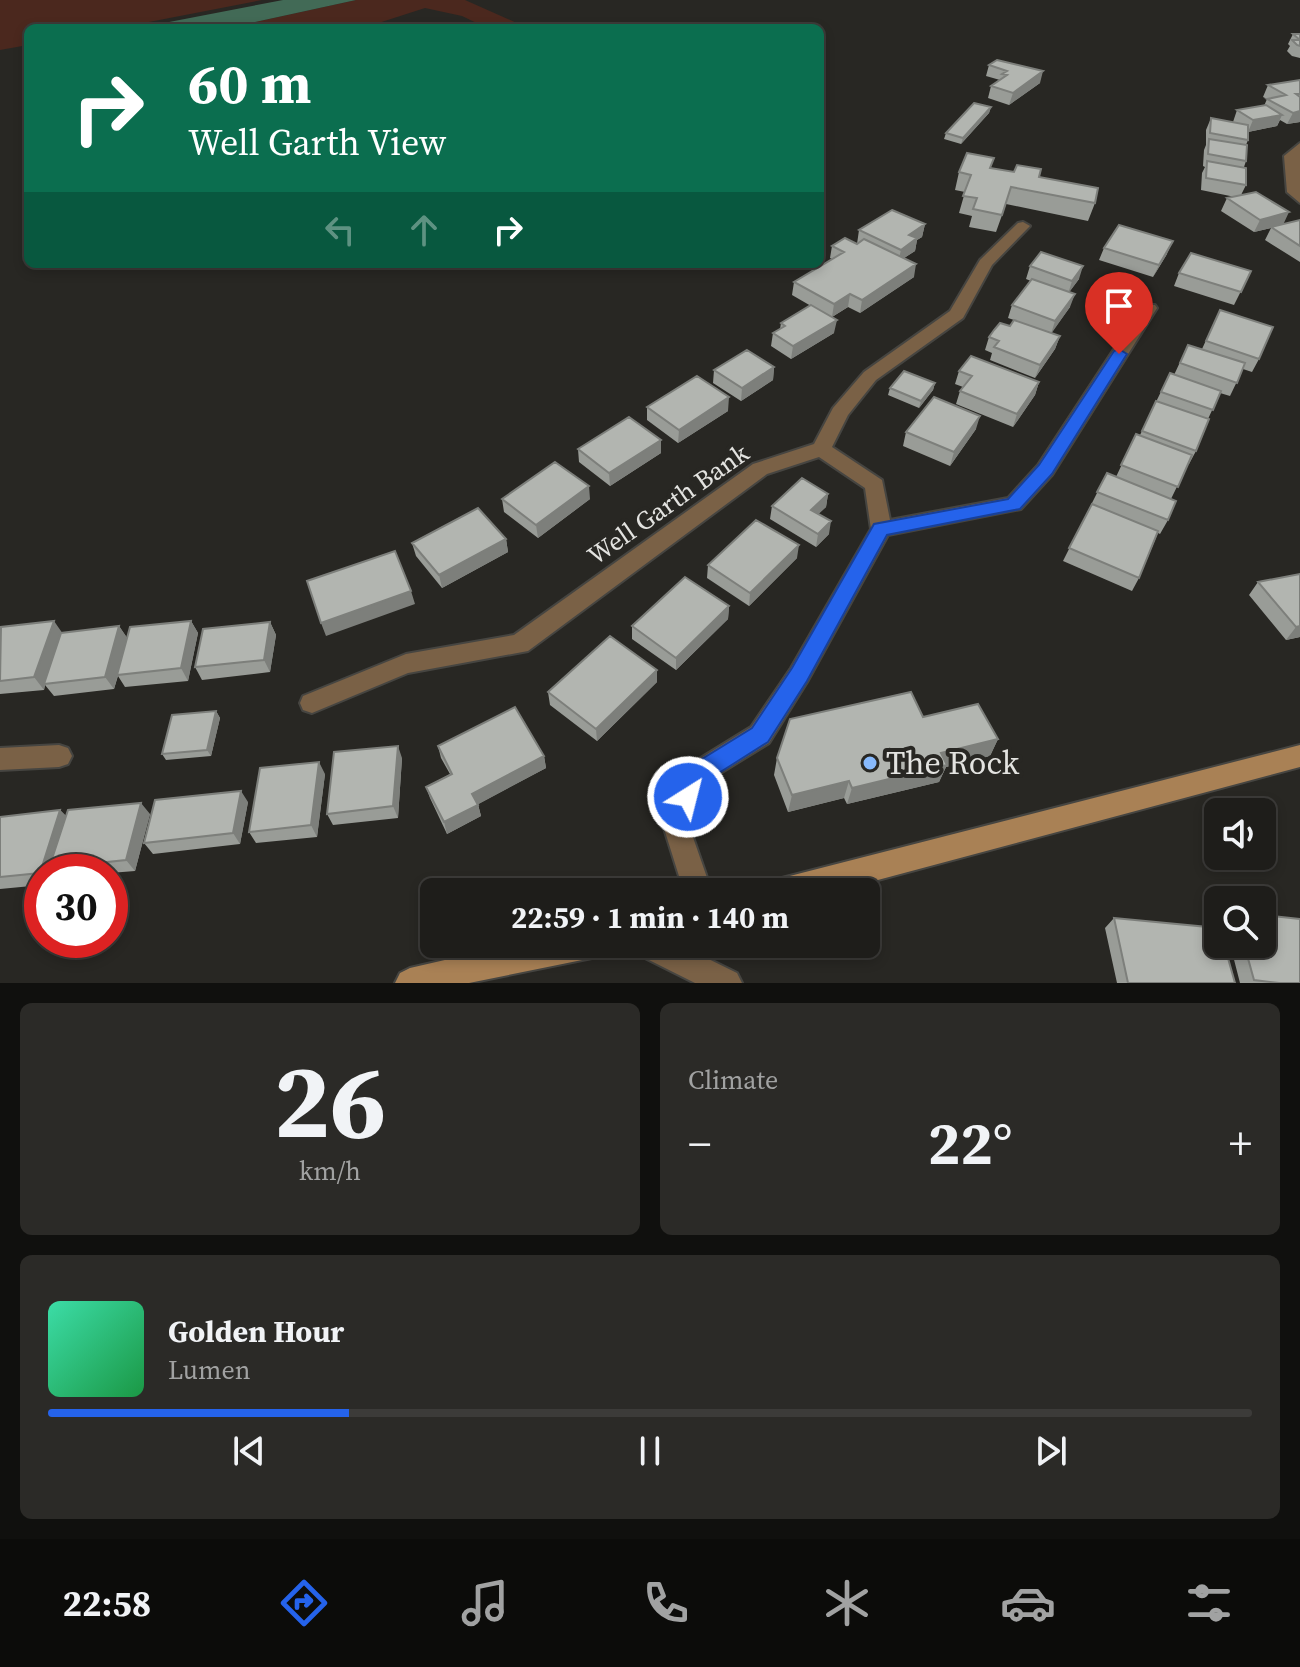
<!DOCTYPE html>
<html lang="en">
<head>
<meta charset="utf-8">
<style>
	:root { --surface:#1e1d1a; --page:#2b2a27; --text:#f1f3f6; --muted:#a1a2a2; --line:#3c3b39; --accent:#2563eb }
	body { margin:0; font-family:"Source Serif 4",serif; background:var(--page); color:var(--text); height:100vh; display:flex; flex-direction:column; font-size:30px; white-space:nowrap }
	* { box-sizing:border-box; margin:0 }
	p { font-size:26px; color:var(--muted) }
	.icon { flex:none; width:44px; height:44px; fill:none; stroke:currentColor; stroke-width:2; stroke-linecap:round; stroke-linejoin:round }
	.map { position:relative; height:983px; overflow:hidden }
	.details { display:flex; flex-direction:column; gap:20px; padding:20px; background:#10100e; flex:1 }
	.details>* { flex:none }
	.hud { position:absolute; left:24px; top:24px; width:800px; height:244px; border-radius:12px; box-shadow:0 4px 12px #0003,0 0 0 2px var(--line); background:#0b6e4f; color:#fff; overflow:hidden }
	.fabs { position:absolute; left:1204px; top:798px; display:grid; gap:16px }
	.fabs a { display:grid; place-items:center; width:72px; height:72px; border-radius:12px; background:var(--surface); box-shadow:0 4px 12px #0003,0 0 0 2px var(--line); font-size:40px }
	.speed { position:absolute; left:24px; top:854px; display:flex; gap:16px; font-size:40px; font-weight:700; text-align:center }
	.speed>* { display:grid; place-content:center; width:104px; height:104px; border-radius:50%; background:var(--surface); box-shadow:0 4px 12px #0003,0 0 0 2px var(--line); line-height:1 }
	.speed .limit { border:12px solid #d22; background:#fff; color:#111 }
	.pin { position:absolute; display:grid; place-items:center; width:68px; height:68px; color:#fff; margin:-82px -34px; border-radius:50% 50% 50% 0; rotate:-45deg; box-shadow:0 0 8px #0007 }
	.pin .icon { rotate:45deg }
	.me { position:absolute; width:88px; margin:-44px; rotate:36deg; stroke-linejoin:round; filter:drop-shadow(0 0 6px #0008) }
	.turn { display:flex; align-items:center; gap:28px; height:168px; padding:0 32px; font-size:36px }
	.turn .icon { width:104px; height:104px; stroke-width:2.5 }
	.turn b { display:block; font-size:56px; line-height:68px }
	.lanes { display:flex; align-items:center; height:76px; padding:0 32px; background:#0003; justify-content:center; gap:40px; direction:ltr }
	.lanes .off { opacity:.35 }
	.big { font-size:60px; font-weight:700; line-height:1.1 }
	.details .tile { flex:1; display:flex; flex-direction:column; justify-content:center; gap:12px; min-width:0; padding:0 28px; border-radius:12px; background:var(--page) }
	.details .dial { align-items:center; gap:0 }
	.dial b { font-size:104px; line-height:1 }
	.song { display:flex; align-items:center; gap:24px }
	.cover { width:96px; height:96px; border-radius:12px; background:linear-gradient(135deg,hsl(160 70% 55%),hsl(140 70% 35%)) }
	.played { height:8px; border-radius:4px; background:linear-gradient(90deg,var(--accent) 25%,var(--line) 25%) }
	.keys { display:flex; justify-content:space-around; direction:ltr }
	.heat { display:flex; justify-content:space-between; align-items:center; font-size:44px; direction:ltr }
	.details .tiles { flex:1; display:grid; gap:20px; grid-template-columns:1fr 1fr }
	.tile:last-child { grid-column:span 2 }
	.trip { position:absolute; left:420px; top:878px; width:460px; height:80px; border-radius:12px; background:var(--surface); box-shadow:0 4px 12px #0003,0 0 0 2px var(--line); font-weight:700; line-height:80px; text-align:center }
	.menu { display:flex; height:128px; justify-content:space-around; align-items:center; background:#0c0c0a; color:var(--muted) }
	.menu .icon { width:56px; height:56px }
	.menu .on { color:var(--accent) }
	.menu b { font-size:36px; color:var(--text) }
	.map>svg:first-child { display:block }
	.green { fill:#4b281e }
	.water { fill:#426a56 }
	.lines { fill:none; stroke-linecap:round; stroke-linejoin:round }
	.minor-casing { stroke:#464541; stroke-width:4 }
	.secondary-casing { stroke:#464541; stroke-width:4 }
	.minor { fill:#7a6146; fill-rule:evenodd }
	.secondary { fill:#a98155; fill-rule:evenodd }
	.wall { fill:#999c97 }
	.shaded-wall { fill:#7d7f7b }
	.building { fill:#b2b5b0; stroke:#7d7f7b; stroke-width:2 }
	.route { fill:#2563eb; stroke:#184099; stroke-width:2 }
	.poi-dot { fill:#88bafc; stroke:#282723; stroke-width:3 }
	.labels { text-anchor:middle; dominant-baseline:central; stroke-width:8; stroke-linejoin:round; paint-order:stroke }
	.street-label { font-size:26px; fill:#e3e3e0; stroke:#282723 }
	.near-poi-label { font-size:32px; fill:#e3e3e0; stroke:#282723; text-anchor:start }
</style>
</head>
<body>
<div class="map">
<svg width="1300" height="983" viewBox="0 0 1300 983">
	<rect width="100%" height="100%" fill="#282723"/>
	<path class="green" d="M 0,0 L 262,0 L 118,28 L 28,28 L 28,45 L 0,50 Z
		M 356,0 L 465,0 L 528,28 L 487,28 L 462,16 L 425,8 L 363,28 L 227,28 Z"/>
	<path class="water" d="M 283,0 L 356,0 L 227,28 L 138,28 Z"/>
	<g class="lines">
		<g class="minor-casing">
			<path id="minor" d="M 1300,143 L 1300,203 L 1287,192 L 1284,156 Z
				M 1023,222 L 1030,226 L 992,265 L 963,318 L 876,380 L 848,415 L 832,447 L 882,480 L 890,520 L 1008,498 L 1038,465 L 1143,305 L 1155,305 L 1157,308 L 1052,475 L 1021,509 L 888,535 L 807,682 L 769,743 L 709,780 L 688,823 L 712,892 L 684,892 L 662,822 L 691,764 L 751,727 L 791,668 L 871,529 L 865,488 L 819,457 L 767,474 L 528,651 L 408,673 L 312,713 L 303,710 L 300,703 L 303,696 L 406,654 L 514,635 L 753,464 L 814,444 L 833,408 L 864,372 L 950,311 L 980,260 L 1018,223 Z
				M 59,745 L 68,748 L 72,756 L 68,764 L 59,767 L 0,770 L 0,748 Z
				M 633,944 L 678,944 L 737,973 L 742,983 L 695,983 L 637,954 Z"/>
		</g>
		<g class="secondary-casing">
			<path id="secondary" d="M 1300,745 L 1300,767 L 833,892 L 768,892 L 772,882 L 782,878 Z
				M 514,944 L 606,944 L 602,954 L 592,958 L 469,983 L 395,983 L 400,973 L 410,968 Z"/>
		</g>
		<use href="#minor" class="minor"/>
		<use href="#secondary" class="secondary"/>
	</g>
	<path class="wall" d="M 1293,34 L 1300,34 L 1300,58 L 1292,56 L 1287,51 L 1290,46 L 1288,44 Z
		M 989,65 L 1040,83 L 1009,105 L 988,98 L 991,86 L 1000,80 L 986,76 Z
		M 1300,80 L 1300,122 L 1287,124 L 1280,120 L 1277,126 L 1248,132 L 1248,140 L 1246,145 L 1246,161 L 1244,167 L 1246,185 L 1241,195 L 1283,224 L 1300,220 L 1300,262 L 1265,240 L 1271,228 L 1254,232 L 1221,211 L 1227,198 L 1235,197 L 1201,190 L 1202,173 L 1205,167 L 1203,166 L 1204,150 L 1206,145 L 1206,130 L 1211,118 L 1233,122 L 1237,110 L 1264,106 L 1267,99 L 1263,97 L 1268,85 Z
		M 991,107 L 989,113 L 961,144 L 944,139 L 946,133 Z
		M 992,168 L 1039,177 L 1095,203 L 1088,221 L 1006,204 L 996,232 L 969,227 L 972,216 L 959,213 L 965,192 L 955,190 L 959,172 Z
		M 925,224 L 922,237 L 917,240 L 915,251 L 904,258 L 914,277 L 860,313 L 848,307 L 832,317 L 834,333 L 791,359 L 771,346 L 773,333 L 780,329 L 781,323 L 811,306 L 792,295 L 794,282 L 832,259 L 830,258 L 832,246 L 857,244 L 859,230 Z
		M 1104,248 L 1167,254 L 1153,277 L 1099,260 Z
		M 1030,266 L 1079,279 L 1069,292 L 1070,307 L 1051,333 L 1060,336 L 1055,349 L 1035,378 L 990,360 L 992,353 L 985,350 L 989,337 L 1010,326 L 1014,320 L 1008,318 L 1012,305 L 1031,281 L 1026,279 Z
		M 1251,271 L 1234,305 L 1174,286 L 1179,273 Z
		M 1220,310 L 1259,359 L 1252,372 L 1243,369 L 1230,396 L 1220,393 L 1208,419 L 1196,451 L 1189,464 L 1188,464 L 1171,499 L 1168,520 L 1160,534 L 1158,533 L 1139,578 L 1132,591 L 1063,561 L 1107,473 L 1116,477 L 1136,434 L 1140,435 L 1170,373 L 1174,375 L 1188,345 L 1202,349 Z
		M 774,367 L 773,380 L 741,401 L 713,383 L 714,370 Z
		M 959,371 L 1039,382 L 1035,395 L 1013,427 L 956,404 L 960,391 L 963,387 L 955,384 Z
		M 935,383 L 933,390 L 919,408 L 888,395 L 890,388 Z
		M 647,407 L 728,411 L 678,443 L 647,420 Z
		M 976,429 L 950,466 L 903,446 L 906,432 Z
		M 578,449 L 661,453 L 610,486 L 579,462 Z
		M 828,494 L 826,507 L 818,514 L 829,534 L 816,547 L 770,519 L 772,506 Z
		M 502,499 L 590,499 L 538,538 L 504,512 Z
		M 506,539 L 508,552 L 442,588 L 416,556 L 412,543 Z
		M 797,558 L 749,606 L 707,578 L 708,565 Z
		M 1300,574 L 1300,637 L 1286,640 L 1249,595 L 1258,582 Z
		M 729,606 L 728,619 L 676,670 L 632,639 L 632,626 Z
		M 191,621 L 198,633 L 188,681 L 125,687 L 118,676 L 114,689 L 54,696 L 45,685 L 44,690 L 0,694 L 0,628 L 62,633 L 119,626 L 127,638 Z
		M 270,622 L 276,635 L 270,672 L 202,680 L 195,667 Z
		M 657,682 L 597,741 L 550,705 L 548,692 Z
		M 216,711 L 220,718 L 211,756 L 166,760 L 162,754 Z
		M 923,717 L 998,739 L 990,756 L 946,767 L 939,782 L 847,804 L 844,798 L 788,812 L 774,775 L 777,758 Z
		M 438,746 L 544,756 L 546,768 L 478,804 L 481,816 L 447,834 L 430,798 L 426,787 L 450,774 L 441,758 Z
		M 402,758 L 398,818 L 333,825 L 327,814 Z
		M 325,774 L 317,837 L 256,843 L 249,832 Z
		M 248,802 L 240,844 L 153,854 L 144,843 Z
		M 60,810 L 66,816 L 150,814 L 135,871 L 110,873 L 110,872 L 42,872 L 42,885 L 0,889 L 0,817 Z
		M 1114,918 L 1235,983 L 1117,983 L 1105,928 Z
		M 1230,944 L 1262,944 L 1300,983 L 1240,983 Z"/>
	<path class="shaded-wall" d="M 1043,71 L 1040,83 L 1009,105 L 1013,93 Z
		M 991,107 L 989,113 L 961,144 L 963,138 Z
		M 1300,111 L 1300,122 L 1287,124 L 1293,113 Z
		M 1282,115 L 1277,126 L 1248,132 L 1253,120 Z
		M 1289,212 L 1283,225 L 1254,232 L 1260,220 Z
		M 925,224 L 922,237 L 917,240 L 915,251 L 898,262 L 901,250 L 909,235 Z
		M 1173,241 L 1167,254 L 1153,277 L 1159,265 Z
		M 916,264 L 914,277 L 860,313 L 862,300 Z
		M 1083,266 L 1079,279 L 1068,294 L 1072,281 Z
		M 850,294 L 848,307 L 832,317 L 834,304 Z
		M 1075,294 L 1070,307 L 1051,334 L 1055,321 Z
		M 837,320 L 834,333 L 791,359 L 793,346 Z
		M 1060,336 L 1055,349 L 1035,378 L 1040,365 Z
		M 774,367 L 773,380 L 741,401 L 742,388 Z
		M 1039,382 L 1035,395 L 1013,427 L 1017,414 Z
		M 935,383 L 933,390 L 919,408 L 921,401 Z
		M 729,397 L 728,411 L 678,443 L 679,430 Z
		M 980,416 L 976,429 L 950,466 L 954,452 Z
		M 661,440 L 661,453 L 610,486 L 609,473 Z
		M 589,486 L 590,499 L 538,538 L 536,525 Z
		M 828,494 L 826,507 L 809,523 L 811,510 Z
		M 831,521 L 829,534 L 816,547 L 818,534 Z
		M 506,539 L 508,552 L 442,588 L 439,575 Z
		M 799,545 L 797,558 L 749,606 L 750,593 Z
		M 411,591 L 415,604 L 326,636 L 321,623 Z
		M 729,606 L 728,619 L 676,670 L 676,658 Z
		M 54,621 L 63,634 L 44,684 L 45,685 L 44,690 L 34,677 Z
		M 191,621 L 198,633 L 188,681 L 181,668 Z
		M 270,622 L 276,635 L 270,672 L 264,660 Z
		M 119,626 L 128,639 L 114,689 L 105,677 Z
		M 1300,626 L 1300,637 L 1286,640 L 1296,627 Z
		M 657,670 L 657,682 L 597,741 L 596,729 Z
		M 216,711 L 220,718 L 211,756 L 207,750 Z
		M 998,739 L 990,756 L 946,767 L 939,782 L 847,804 L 852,788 L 941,753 Z
		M 398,746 L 402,758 L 398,818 L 393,806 Z
		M 544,756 L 546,768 L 475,806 L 472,794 Z
		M 319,762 L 325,774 L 317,837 L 311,825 Z
		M 849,781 L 844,798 L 788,812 L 792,795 Z
		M 241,791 L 248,802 L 240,844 L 233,833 Z
		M 141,803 L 150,814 L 135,871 L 126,860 Z
		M 478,805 L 481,816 L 447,834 L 444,822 Z
		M 60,810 L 71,821 L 49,868 L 54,872 L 42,872 L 42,874 L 40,873 Z"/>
	<path class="building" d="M 1293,34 L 1300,34 L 1300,46 L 1297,45 L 1292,40 L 1300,40 Z
		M 997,60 L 1043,71 L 1013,93 L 991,86 L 1007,75 L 1002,74 L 1007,71 L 989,65 Z
		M 1300,80 L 1300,94 L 1296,94 L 1300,97 L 1300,111 L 1293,113 L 1267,99 L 1286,95 L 1268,85 Z
		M 974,103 L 991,107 L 963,138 L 946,133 Z
		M 1266,105 L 1282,115 L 1253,120 L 1237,110 Z
		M 1211,118 L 1248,125 L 1248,140 L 1210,133 Z
		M 1209,139 L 1247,145 L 1246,161 L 1208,154 Z
		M 967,153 L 994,158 L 990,168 L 1014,172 L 1017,165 L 1041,169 L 1039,177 L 1098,188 L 1095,203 L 1011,187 L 1002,215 L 973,209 L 977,198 L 963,196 L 971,175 L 959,172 Z
		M 1207,161 L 1246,168 L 1246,185 L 1206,178 Z
		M 1256,192 L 1289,212 L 1260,220 L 1227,198 Z
		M 892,210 L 925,224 L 909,235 L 917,238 L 901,250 L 859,230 Z
		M 1300,220 L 1300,246 L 1271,227 Z
		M 1119,225 L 1173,241 L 1159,265 L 1104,248 Z
		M 845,238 L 857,244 L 864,239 L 916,264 L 862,300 L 850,294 L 834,304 L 794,282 L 844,252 L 832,246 Z
		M 1041,252 L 1083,266 L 1072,281 L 1030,266 Z
		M 1191,253 L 1251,271 L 1241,292 L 1179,273 Z
		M 1032,279 L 1075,294 L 1055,321 L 1012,305 Z
		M 811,305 L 837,320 L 793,346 L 773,333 L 785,326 L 781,323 Z
		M 1220,310 L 1273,327 L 1259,359 L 1206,341 Z
		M 1014,320 L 1060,336 L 1040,365 L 994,347 L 999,341 L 989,337 L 994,330 L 1000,323 L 1010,326 Z
		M 1188,345 L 1245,363 L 1237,383 L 1180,363 Z
		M 747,350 L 774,367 L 742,388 L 714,370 Z
		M 971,356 L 1039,382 L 1017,414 L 960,391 L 972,376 L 959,371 Z
		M 904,371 L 935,383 L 921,401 L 890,388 Z
		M 1170,373 L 1221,391 L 1213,410 L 1161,392 Z
		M 697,376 L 729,397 L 679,430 L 647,407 Z
		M 934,397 L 980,416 L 954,452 L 906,432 Z
		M 1156,401 L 1209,419 L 1196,451 L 1142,431 Z
		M 629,417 L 661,440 L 609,473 L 578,449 Z
		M 1136,434 L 1192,455 L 1178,487 L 1121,465 Z
		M 555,462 L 589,486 L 536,525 L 502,499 Z
		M 1107,473 L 1176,501 L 1168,520 L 1097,492 Z
		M 802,478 L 828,494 L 811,510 L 831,521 L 818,534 L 772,506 Z
		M 1092,504 L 1158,531 L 1139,578 L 1069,548 Z
		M 478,508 L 506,539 L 439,575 L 412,543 Z
		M 756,520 L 799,545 L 750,593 L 708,565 Z
		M 395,551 L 411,591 L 321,623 L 307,581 Z
		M 1300,574 L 1300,626 L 1296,627 L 1258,582 Z
		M 685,577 L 729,606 L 676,658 L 632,626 Z
		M 54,621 L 34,677 L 0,681 L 1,627 Z
		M 191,621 L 181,668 L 117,675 L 130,627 Z
		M 270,622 L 264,660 L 195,667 L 203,629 Z
		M 119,626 L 105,677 L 44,684 L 61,633 Z
		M 610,636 L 657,670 L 596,729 L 548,692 Z
		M 911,692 L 923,717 L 978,704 L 998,739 L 941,753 L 947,765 L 852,788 L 849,781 L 792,795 L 777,758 L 790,719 Z
		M 515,707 L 544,756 L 472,794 L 478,805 L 444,822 L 426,787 L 452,774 L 438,746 Z
		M 216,711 L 207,750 L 162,754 L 172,715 Z
		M 398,746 L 393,806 L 327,814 L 334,752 Z
		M 319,762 L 311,825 L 249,832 L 260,768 Z
		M 241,791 L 233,833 L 144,843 L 155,800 Z
		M 141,803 L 126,860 L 49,868 L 68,810 Z
		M 60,810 L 40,873 L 0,877 L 0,817 Z
		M 1262,915 L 1300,919 L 1300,983 L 1279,983 L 1254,980 L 1244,944 L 1262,944 Z
		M 1114,918 L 1218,928 L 1218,944 L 1224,944 L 1235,983 L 1128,983 Z"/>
	<path class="route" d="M 1119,349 L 1127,354 L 1052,474 L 1020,509 L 887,535 L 807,681 L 768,742 L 708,780 L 696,805 L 688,808 L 679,805 L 676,797 L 692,765 L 752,728 L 792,668 L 874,524 L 1008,499 L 1039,465 L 1114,351 Z"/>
	<circle class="poi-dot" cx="870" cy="763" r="8"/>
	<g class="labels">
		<g class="street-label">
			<text transform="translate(668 504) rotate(-35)">Well Garth Bank</text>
		</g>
		<g class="near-poi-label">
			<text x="886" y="763">The Rock</text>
		</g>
	</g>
</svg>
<div class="fabs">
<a><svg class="icon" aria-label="sound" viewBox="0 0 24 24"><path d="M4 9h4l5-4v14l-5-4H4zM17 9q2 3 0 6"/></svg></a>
<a><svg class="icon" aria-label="search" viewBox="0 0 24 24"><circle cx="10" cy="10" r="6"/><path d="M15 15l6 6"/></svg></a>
</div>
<div class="speed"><div class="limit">30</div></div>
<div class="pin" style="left:1119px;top:354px;background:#d93025"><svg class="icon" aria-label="arrive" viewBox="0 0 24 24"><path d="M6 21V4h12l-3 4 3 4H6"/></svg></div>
<svg class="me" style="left:688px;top:797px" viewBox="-20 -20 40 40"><circle r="17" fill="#2563eb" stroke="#fff" stroke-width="3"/><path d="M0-11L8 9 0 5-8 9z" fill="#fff"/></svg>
<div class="trip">22:59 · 1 min · 140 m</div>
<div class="hud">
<div class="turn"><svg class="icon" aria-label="right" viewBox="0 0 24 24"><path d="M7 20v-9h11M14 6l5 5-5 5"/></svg><div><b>60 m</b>Well Garth View</div></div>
<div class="lanes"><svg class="icon off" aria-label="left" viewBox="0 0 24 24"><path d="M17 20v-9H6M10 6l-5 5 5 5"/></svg><svg class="icon off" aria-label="ahead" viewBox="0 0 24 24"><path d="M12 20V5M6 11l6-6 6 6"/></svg><svg class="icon" aria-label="right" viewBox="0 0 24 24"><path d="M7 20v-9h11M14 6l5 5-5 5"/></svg></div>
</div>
</div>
<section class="details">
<div class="tiles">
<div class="tile dial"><b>26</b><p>km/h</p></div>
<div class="tile"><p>Climate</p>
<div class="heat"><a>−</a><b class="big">22°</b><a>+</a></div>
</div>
<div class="tile">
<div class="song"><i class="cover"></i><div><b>Golden Hour</b><p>Lumen</p></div></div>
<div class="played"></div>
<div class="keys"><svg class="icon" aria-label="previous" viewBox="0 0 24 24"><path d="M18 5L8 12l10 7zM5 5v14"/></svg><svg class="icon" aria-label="pause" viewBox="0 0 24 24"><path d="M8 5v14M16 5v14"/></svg><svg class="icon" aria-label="next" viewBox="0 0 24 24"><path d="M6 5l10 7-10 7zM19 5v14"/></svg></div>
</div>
</div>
</section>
<nav class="menu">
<b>22:58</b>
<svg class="icon on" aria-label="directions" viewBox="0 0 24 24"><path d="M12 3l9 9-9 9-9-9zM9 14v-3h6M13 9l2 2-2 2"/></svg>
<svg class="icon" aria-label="music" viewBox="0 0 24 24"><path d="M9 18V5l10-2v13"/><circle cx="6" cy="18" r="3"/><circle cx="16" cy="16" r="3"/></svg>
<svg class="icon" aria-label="phone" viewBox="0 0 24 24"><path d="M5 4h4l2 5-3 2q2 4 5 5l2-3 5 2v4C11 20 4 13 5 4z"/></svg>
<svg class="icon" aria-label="climate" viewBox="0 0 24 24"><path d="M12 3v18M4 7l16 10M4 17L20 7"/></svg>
<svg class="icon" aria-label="car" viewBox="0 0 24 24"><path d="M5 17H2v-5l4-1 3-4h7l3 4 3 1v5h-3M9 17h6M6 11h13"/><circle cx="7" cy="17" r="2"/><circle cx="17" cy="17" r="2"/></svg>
<svg class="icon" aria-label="filters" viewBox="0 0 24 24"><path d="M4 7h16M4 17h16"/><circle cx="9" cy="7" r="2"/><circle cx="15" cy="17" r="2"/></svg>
</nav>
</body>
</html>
